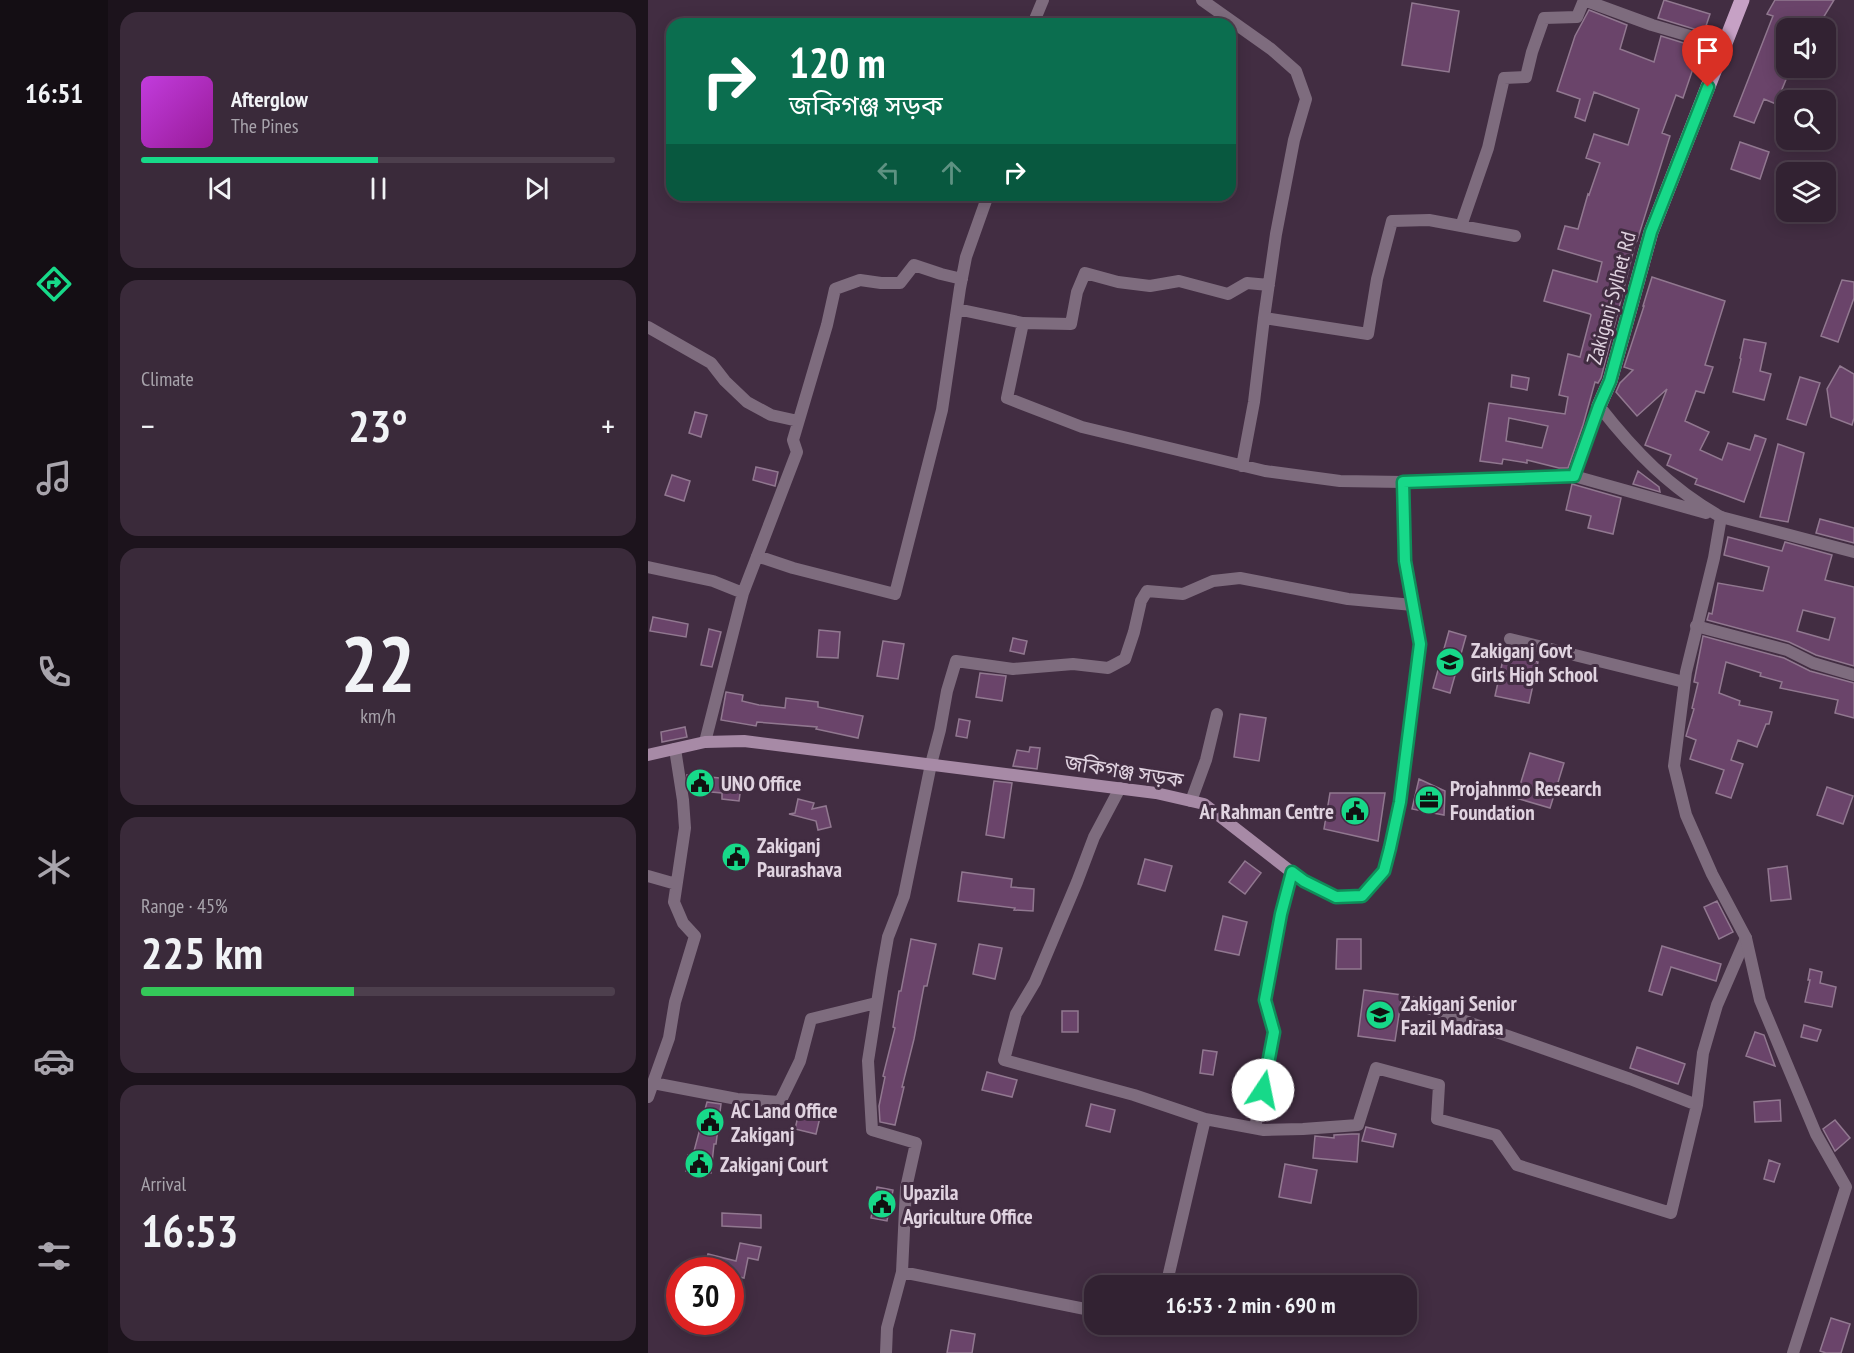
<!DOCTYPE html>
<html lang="en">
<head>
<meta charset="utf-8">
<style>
	:root { --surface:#322232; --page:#3a2a3a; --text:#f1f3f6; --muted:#a8a4ac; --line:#4d3f4d; --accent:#17d989 }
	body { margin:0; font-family:"PT Sans Narrow","Noto Sans Bengali",sans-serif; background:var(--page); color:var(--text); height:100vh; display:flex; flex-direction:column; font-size:22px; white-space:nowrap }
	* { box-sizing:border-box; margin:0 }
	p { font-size:20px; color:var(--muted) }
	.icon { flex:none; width:33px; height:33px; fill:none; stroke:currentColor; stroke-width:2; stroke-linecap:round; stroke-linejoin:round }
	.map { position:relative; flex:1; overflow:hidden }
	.side { display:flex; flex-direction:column; gap:12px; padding:12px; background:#1c131c; width:540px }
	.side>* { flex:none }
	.banner { position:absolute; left:18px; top:18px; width:570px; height:183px; border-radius:18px; box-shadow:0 3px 15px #0003,0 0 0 2px var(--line); background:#0b6e4f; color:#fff; overflow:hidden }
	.controls { position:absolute; left:1128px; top:18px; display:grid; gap:12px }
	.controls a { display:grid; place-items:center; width:60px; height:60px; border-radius:12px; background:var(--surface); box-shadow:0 3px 15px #0003,0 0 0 2px var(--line); font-size:30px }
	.speed { position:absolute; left:18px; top:1257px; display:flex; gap:12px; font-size:30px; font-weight:700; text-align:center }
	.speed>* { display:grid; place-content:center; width:78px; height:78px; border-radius:50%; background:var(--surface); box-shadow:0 3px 15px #0003,0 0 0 2px var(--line); line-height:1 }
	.speed .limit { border:9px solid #d22; background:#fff; color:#111 }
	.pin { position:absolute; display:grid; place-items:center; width:51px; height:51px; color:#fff; margin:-62px -26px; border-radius:50% 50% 50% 0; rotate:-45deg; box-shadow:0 0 6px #0007 }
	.pin .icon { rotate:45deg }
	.me { position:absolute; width:66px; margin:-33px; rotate:11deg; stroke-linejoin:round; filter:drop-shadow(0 0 4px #0008) }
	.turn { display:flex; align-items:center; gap:21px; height:126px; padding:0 24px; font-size:27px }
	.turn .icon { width:78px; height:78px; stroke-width:2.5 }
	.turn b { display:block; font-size:42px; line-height:51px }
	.lanes { display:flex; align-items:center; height:57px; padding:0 24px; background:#0003; justify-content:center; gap:30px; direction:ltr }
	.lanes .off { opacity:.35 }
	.big { font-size:45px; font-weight:600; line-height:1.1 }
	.side .card { flex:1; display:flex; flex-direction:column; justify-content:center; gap:9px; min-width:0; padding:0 21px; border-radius:18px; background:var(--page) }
	.side .dial { align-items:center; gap:0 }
	.dial b { font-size:78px; line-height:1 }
	.song { display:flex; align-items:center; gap:18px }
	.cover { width:72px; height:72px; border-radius:9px; background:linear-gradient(135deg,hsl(290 70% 55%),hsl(300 70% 35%)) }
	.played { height:6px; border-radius:3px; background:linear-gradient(90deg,var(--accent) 50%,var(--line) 50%) }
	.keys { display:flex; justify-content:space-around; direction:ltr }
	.heat { display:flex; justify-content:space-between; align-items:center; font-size:33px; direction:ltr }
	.charge { height:9px; border-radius:4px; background:linear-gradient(90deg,#34c759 45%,var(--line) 0) }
	.trip { position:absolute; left:436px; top:1275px; width:333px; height:60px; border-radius:18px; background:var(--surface); box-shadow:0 3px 15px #0003,0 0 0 2px var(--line); font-weight:600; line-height:60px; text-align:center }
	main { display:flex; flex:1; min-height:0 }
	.tabs { display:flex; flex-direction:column; width:108px; justify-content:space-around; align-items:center; background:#140e14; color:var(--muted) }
	.tabs .icon { width:42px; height:42px }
	.tabs .selected { color:var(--accent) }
	.tabs b { font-size:27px; color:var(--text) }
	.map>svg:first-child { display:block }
	.building { fill:#6a446a; stroke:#917890; stroke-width:1.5; fill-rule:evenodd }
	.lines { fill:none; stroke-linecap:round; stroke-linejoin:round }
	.minor { stroke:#7e6c7e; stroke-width:12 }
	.tertiary { stroke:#7e6c7e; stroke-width:12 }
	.secondary { stroke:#a78aa6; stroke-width:12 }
	.primary { stroke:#c6a1c5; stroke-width:15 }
	.route-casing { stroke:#0f8d59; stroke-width:15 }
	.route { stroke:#17d989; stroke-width:10 }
	.labels { text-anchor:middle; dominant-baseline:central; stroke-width:6; stroke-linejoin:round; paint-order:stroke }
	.street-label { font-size:21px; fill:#e0d3e0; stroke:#422d42 }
	.poi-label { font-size:21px; font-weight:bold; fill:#e0d3e0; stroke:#422d42; text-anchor:start }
</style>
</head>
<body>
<main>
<nav class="tabs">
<b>16:51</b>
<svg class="icon selected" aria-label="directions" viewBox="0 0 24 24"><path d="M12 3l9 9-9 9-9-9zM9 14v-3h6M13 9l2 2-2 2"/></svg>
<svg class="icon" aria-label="music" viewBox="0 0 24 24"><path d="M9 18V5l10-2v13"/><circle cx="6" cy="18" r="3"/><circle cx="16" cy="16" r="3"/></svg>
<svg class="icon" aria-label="phone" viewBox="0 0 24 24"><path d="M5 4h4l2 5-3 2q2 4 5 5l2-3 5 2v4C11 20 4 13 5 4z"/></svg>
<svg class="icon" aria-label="climate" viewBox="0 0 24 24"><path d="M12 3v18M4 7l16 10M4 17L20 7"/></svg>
<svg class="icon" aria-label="car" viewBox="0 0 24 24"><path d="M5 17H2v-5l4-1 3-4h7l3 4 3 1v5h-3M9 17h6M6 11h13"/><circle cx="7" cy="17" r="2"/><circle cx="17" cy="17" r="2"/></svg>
<svg class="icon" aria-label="filters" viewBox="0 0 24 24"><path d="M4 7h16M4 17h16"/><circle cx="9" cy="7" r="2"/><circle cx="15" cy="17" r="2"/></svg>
</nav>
<section class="side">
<div class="card">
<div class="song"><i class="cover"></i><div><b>Afterglow</b><p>The Pines</p></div></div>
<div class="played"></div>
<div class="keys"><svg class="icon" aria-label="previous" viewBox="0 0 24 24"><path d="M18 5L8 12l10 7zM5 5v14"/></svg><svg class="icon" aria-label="pause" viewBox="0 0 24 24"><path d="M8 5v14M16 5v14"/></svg><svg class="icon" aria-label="next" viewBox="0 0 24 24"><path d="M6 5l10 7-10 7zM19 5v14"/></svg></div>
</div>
<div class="card"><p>Climate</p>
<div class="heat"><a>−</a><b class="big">23°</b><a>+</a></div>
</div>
<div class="card dial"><b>22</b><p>km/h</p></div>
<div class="card"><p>Range · 45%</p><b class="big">225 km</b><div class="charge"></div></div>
<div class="card"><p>Arrival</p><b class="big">16:53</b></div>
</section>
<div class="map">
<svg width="1206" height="1353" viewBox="0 0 1206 1353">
	<rect width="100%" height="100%" fill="#422d42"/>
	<path class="building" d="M 1016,0 L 1062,14 L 1056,32 L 1010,18 Z
		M 1127,0 L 1186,0 L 1169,28 L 1138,20 L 1138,60 L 1133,74 L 1139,77 L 1128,104 L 1116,99 L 1106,123 L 1086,116 L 1125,16 L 1119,14 Z
		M 764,3 L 811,11 L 801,72 L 754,65 Z
		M 941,10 L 979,25 L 972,49 L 1006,62 L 1013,36 L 1052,48 L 1035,98 L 1028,95 L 1014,133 L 1022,136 L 989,241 L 988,241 L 953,378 L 950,383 L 947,382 L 935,425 L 920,468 L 911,468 L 879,460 L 879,463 L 855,459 L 854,464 L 832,461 L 841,403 L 917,414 L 920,397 L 911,395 L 920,354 L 932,357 L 943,315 L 942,314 L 896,301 L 905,270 L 949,282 L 954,262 L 910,249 L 917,226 L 930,229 L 940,194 L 941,195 L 952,163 L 938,158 L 946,134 L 980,145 L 991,109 L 946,92 L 937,121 L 927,117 L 932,99 L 909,91 L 927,36 ZM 861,418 L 900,426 L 894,448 L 858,441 Z
		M 1092,142 L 1121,152 L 1112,179 L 1083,169 Z
		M 1004,277 L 1077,301 L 1057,365 L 1065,367 L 1056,393 L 1048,391 L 1037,421 L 1061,432 L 1052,450 L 1074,460 L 1080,443 L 1102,450 L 1107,435 L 1118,439 L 1096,502 L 1047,484 L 1049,479 L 1019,465 L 1023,455 L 997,445 L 1019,389 L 989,416 L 968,392 L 972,383 L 985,370 L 976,367 L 996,306 L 995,306 Z
		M 1194,280 L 1206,282 L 1206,298 L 1190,342 L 1173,336 Z
		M 1096,339 L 1118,343 L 1112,371 L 1123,374 L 1116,400 L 1085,392 L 1093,359 L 1092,358 Z
		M 1192,366 L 1206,374 L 1206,418 L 1204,425 L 1183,417 L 1179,389 Z
		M 864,375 L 881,378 L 879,390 L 863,387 Z
		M 1152,377 L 1172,383 L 1158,425 L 1139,419 Z
		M 47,412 L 59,415 L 53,437 L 41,433 Z
		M 1130,444 L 1156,453 L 1140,522 L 1112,517 Z
		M 108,467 L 130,472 L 127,486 L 105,480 Z
		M 990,471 L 1011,487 L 1012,492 L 985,484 Z
		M 24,475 L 42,481 L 36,501 L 17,495 Z
		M 924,484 L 973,498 L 965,534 L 940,528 L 943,516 L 918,510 Z
		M 1172,519 L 1206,528 L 1206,543 L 1168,533 Z
		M 1080,537 L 1134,551 L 1137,542 L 1184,555 L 1177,580 L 1206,587 L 1206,666 L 1168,655 L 1141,642 L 1059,620 L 1061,613 L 1064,614 L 1070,583 L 1115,591 L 1121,567 L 1076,555 ZM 1155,610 L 1187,618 L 1181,640 L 1149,631 Z
		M 5,617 L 40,624 L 38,637 L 2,631 Z
		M 61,629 L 73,632 L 64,667 L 53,665 Z
		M 171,630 L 192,632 L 190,658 L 169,657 Z
		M 801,631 L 818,636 L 802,693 L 785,688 Z
		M 1055,636 L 1136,658 L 1162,671 L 1206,683 L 1206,718 L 1187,713 L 1190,700 L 1132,688 L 1134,682 L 1112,676 L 1113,673 L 1078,662 L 1071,693 L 1092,701 L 1091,705 L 1124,712 L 1121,724 L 1118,724 L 1109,747 L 1090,740 L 1083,760 L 1095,764 L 1083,798 L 1068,793 L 1076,770 L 1042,759 L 1048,740 L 1038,736 L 1046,709 L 1044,708 L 1050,683 L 1046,682 Z
		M 365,638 L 379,641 L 376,654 L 362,651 Z
		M 235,641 L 256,644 L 250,679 L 229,676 Z
		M 856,655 L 890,662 L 881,703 L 847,696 Z
		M 332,673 L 358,676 L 354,701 L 328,697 Z
		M 78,692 L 95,695 L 94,701 L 111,705 L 137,708 L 138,698 L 170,702 L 170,707 L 215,716 L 210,738 L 168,729 L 169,727 L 109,722 L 108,726 L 73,720 Z
		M 592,714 L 618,718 L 611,761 L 586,757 Z
		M 311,719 L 322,721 L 319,738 L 308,736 Z
		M 37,727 L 39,737 L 14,742 L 13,732 Z
		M 382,747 L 392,748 L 389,769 L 365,766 L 369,750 L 381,752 Z
		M 882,753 L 916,763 L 902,808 L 868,798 Z
		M 39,775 L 94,780 L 91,801 L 74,799 L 74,793 L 42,790 Z
		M 771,779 L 797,791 L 796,815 L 764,809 Z
		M 346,781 L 364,783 L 356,838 L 338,835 Z
		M 1179,787 L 1205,796 L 1195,824 L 1169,815 Z
		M 682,793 L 737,793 L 730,841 L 676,829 Z
		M 150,799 L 166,803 L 164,809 L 178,806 L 183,827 L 170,830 L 168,821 L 141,814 L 147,813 Z
		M 497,859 L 524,866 L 517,891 L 490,884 Z
		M 597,861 L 613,873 L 597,894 L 581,882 Z
		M 1139,866 L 1143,899 L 1123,901 L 1120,869 Z
		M 314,872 L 364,879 L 363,887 L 386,889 L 385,911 L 366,910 L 367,908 L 310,901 Z
		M 1069,901 L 1085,932 L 1071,939 L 1056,907 Z
		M 575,916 L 599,922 L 591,955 L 567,950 Z
		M 263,939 L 288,944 L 279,986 L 276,986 L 266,1039 L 254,1087 L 256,1087 L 247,1125 L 232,1122 L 231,1106 L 237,1077 L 235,1076 L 247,1028 L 245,1027 L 251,991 L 253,991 Z
		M 689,939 L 713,939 L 713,969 L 688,969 Z
		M 331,944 L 354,948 L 347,979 L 325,974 Z
		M 1014,946 L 1073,964 L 1068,981 L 1023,967 L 1014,995 L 1001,991 Z
		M 1162,969 L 1174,972 L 1172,983 L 1188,987 L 1184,1007 L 1157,1002 L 1162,980 L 1160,980 Z
		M 716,990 L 754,995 L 747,1041 L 710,1036 Z
		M 414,1011 L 430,1011 L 430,1032 L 414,1032 Z
		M 1156,1025 L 1173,1030 L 1169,1041 L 1153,1037 Z
		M 1107,1032 L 1116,1035 L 1127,1066 L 1098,1056 Z
		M 989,1047 L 1037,1064 L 1030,1084 L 982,1068 Z
		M 555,1050 L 569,1052 L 565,1075 L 552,1073 Z
		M 339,1072 L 369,1080 L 364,1097 L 334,1090 Z
		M 1132,1100 L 1133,1121 L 1107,1122 L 1106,1102 Z
		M 59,1102 L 73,1104 L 68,1144 L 66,1144 L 63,1173 L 38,1171 L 40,1155 L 45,1155 Z
		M 443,1104 L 467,1110 L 462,1132 L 438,1126 Z
		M 152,1108 L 173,1113 L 168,1134 L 147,1129 Z
		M 1187,1120 L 1202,1138 L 1187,1151 L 1175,1129 Z
		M 718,1127 L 748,1134 L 745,1147 L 714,1141 Z
		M 704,1134 L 711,1134 L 709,1162 L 665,1158 L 667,1136 L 686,1138 L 686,1135 Z
		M 1121,1160 L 1132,1164 L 1126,1182 L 1116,1179 Z
		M 637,1164 L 669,1170 L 663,1203 L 631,1197 Z
		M 229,1187 L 245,1190 L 239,1221 L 223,1218 Z
		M 74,1213 L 113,1215 L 113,1228 L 74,1226 Z
		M 92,1243 L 113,1247 L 110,1260 L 100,1258 L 96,1278 L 82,1275 L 82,1270 L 56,1269 L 60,1254 L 88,1261 Z
		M 1183,1318 L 1202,1324 L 1193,1353 L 1178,1353 L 1172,1351 Z
		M 303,1330 L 327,1334 L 324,1353 L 299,1353 Z"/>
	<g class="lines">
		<path class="minor" d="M 554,0 L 623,49 L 648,71 L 658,99 L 646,140 L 628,234 L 616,318 L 606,402 L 594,466
			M 936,0 L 1004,25 L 1076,46
			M 385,24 L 395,0
			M 813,226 L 840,148 L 856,78 L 878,77 L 884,52 L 896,18 L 929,17 L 936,0
			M 309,309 L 375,323 L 423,324 L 429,292 L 437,273 L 470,282 L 502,286 L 531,281 L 580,294 L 599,283 L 621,285
			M 616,318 L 720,334 L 729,279 L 744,221 L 781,220 L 867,236
			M 375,323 L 359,398 L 434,427 L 617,471 L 692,481 L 755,482
			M 0,327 L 63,363 L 77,381 L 99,402 L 123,415 L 150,421
			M 1073,517 L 1206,552
			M 109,556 L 145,568 L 247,594 L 294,410 L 312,288 L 318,257 L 340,195
			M 0,567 L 65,581 L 95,593
			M 1048,626 L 1139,650 L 1165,663 L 1206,675
			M 862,639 L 1036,682
			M 57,742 L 95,593 L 149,452 L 145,440 L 179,325 L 187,289 L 212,280 L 233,283 L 252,283 L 266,265 L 293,274 L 314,279
			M 472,788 L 446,837 L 429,882 L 387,982 L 368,1014 L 356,1060 L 486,1095 L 557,1119 L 616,1130 L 655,1129 L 710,1125 L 728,1068 L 791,1085 L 789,1119 L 848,1135 L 869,1165 L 1023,1213 L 1049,1105 L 1055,1053 L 1069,1005 L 1098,938
			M 543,801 L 558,760 L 569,714
			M 0,876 L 28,884
			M 763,1002 L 982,1079 L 1049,1105
			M 5,1083 L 89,1099 L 132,1102 L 152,1061 L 163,1019 L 228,1003
			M 0,1097 L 21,1038 L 27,1002 L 47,936 L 35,923 L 26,902 L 37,828 L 35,800 L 27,749
			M 607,1128 L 626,1032 L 617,1000 L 633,914 L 644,872
			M 254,1272 L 258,1188 L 268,1143 L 224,1130 L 220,1061 L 234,971 L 240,937 L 256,896 L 283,764 L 292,730 L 299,691 L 308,661 L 365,669 L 425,664 L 460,668 L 477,659 L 486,632 L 493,601 L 499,591 L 535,594 L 565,581 L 592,578 L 700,599 L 765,605
			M 518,1286 L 557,1119
			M 238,1353 L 239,1328 L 254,1272 L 447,1311"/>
		<path class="tertiary" d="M 951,406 C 987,452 1022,488 1073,517
			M 926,476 L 1058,513
			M 1073,517 L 1066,558 L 1038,672 L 1026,766 L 1038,815 L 1064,874 L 1098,938 L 1112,1000 L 1168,1134 L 1198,1187 L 1145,1353"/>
		<path class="secondary" d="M 0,755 L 57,742 L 96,741 L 508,793 L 556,804 L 655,881 L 688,897 L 714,896 L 736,871 L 752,802 L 772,644 L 757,561 L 755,482 L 926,476 L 951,406"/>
		<path class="primary" d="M 951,406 L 962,381 L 1003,232 L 1094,0"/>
	</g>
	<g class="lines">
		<g class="route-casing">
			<path id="route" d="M 615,1090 L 626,1032 L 617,1000 L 633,914 L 644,872 L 656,881 L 688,897 L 714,896 L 736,871 L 742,848 L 752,802 L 772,644 L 757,561 L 755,482 L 926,476 L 951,406 L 962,381 L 1003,232 L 1060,87"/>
		</g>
		<use href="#route" class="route"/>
	</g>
	<defs>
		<g id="school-disc" transform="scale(1.5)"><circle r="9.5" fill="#17d989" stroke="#422d42"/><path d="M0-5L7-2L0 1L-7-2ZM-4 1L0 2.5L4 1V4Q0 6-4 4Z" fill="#111"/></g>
		<g id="civic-disc" transform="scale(1.5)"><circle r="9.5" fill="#17d989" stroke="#422d42"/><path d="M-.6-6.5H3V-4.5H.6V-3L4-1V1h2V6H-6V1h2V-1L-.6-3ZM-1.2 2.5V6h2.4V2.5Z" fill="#111"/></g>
		<g id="office-disc" transform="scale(1.5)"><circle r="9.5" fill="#17d989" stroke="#422d42"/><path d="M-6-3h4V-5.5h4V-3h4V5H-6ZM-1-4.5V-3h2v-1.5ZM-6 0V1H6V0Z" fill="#111"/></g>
	</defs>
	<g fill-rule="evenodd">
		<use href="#school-disc" x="802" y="662"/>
		<use href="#civic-disc" x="52" y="783"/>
		<use href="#office-disc" x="781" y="800"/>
		<use href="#civic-disc" x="707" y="811"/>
		<use href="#civic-disc" x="88" y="857"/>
		<use href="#school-disc" x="732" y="1015"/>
		<use href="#civic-disc" x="62" y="1122"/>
		<use href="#civic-disc" x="51" y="1164"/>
		<use href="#civic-disc" x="234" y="1204"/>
	</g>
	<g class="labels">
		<g class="street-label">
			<text transform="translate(963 298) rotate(-75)">Zakiganj-Sylhet Rd</text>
			<text transform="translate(476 771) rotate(9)">জকিগঞ্জ সড়ক</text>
		</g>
		<g class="poi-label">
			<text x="823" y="650">Zakiganj Govt<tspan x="823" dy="24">Girls High School</tspan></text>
			<text x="73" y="783">UNO Office</text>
			<text x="802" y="788">Projahnmo Research<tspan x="802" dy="24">Foundation</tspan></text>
			<text x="686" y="811" text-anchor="end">Ar Rahman Centre</text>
			<text x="109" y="845">Zakiganj<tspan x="109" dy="24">Paurashava</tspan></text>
			<text x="753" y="1003">Zakiganj Senior<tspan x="753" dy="24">Fazil Madrasa</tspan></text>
			<text x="83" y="1110">AC Land Office<tspan x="83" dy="24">Zakiganj</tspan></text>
			<text x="72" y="1164">Zakiganj Court</text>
			<text x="255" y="1192">Upazila<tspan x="255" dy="24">Agriculture Office</tspan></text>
		</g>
	</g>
</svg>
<div class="controls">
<a><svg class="icon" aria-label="sound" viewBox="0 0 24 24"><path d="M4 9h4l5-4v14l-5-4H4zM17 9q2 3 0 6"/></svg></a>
<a><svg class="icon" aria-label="search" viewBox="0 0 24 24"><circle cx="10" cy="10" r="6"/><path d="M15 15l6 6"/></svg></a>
<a><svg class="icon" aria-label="layers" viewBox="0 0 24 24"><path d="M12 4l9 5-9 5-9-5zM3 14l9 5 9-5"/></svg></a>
</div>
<div class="speed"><div class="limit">30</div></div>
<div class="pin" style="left:1060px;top:87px;background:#d93025"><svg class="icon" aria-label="arrive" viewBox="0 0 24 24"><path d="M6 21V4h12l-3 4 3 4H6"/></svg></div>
<svg class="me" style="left:615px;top:1090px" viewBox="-20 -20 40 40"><circle r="19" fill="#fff"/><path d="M0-13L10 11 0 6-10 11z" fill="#17d989"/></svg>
<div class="trip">16:53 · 2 min · 690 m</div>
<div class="banner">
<div class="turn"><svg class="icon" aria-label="right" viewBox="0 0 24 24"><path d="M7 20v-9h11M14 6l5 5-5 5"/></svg><div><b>120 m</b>জকিগঞ্জ সড়ক</div></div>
<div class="lanes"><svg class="icon off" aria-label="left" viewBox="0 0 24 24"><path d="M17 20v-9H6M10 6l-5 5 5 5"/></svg><svg class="icon off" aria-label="ahead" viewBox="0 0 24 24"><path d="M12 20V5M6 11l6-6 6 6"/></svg><svg class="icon" aria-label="right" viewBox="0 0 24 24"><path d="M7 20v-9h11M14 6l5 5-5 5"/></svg></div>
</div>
</div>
</main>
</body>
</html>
